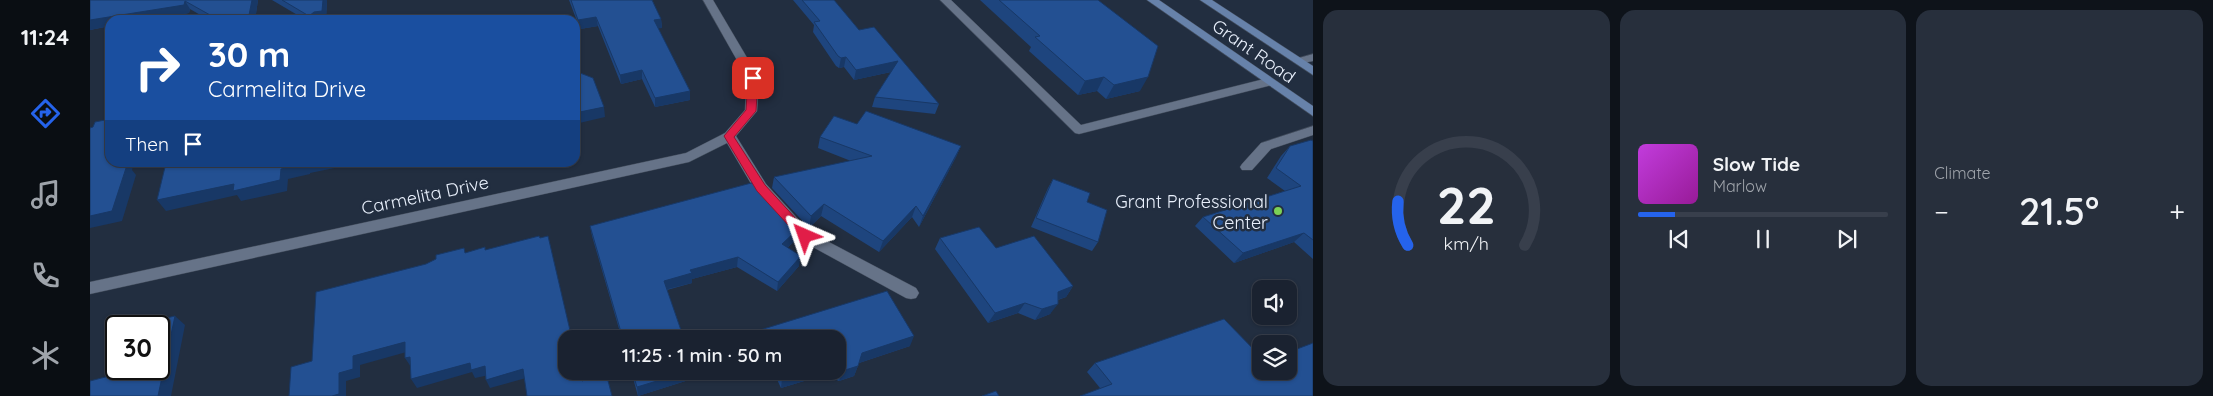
<!DOCTYPE html>
<html lang="en">
<head>
<meta charset="utf-8">
<style>
	:root { --surface:#1a2230; --page:#272f3c; --text:#f1f3f6; --muted:#9fa4ab; --line:#383f4c; --accent:#2563eb }
	body { margin:0; font-family:Quicksand,sans-serif; background:var(--page); color:var(--text); height:100vh; display:flex; flex-direction:column; font-size:19px; white-space:nowrap }
	* { box-sizing:border-box; margin:0 }
	p { font-size:16px; color:var(--muted) }
	.icon { flex:none; width:28px; height:28px; fill:none; stroke:currentColor; stroke-width:2; stroke-linecap:round; stroke-linejoin:round }
	.map { position:relative; flex:1; overflow:hidden }
	.details { display:flex; flex-direction:column; gap:10px; padding:10px; background:#0e131a; width:900px }
	.details>* { flex:none }
	.hud { position:absolute; left:15px; top:15px; width:475px; height:152px; border-radius:15px; box-shadow:0 1px 4px #0004,0 0 0 1px var(--line); background:#1a4fa0; color:#fff; overflow:hidden }
	.tools { position:absolute; left:1162px; top:280px; display:grid; gap:10px }
	.tools a { display:grid; place-items:center; width:45px; height:45px; border-radius:10px; background:var(--surface); box-shadow:0 1px 4px #0004,0 0 0 1px var(--line); font-size:25px }
	.speed { position:absolute; left:15px; top:315px; display:flex; gap:10px; font-size:25px; font-weight:700; text-align:center }
	.speed>* { display:grid; place-content:center; width:65px; height:65px; border-radius:50%; background:var(--surface); box-shadow:0 1px 4px #0004,0 0 0 1px var(--line); line-height:1 }
	.speed .limit { border:2px solid #111; border-radius:8px; background:#fff; color:#111 }
	.pin { position:absolute; display:grid; place-items:center; width:42px; height:42px; color:#fff; margin:-21px; border-radius:10px; box-shadow:0 2px 8px #0006 }
	.me { position:absolute; width:55px; margin:-28px; rotate:317deg; stroke-linejoin:round; filter:drop-shadow(0 0 4px #0008) }
	.turn { display:flex; align-items:center; gap:18px; height:105px; padding:0 20px; font-size:22px }
	.turn .icon { width:65px; height:65px; stroke-width:2.5 }
	.turn b { display:block; font-size:35px; line-height:42px }
	.then { display:flex; align-items:center; height:48px; padding:0 20px; background:#0003; gap:10px; font-size:19px }
	.big { font-size:38px; font-weight:600; line-height:1.1 }
	.details .card { flex:1; display:flex; flex-direction:column; justify-content:center; gap:8px; min-width:0; padding:0 18px; border-radius:15px; background:var(--page) }
	.details .dial { align-items:center; gap:0 }
	.dial svg { height:130px; overflow:visible; fill:none; stroke:var(--line); stroke-width:7; stroke-linecap:round; text-anchor:middle }
	.dial text { fill:var(--text); stroke:none }
	.song { display:flex; align-items:center; gap:15px }
	.cover { width:60px; height:60px; border-radius:8px; background:linear-gradient(135deg,hsl(290 70% 55%),hsl(300 70% 35%)) }
	.played { height:5px; border-radius:2px; background:linear-gradient(90deg,var(--accent) 15%,var(--line) 15%) }
	.keys { display:flex; justify-content:space-around; direction:ltr }
	.heat { display:flex; justify-content:space-between; align-items:center; font-size:28px; direction:ltr }
	.details .tiles { flex:1; display:grid; gap:10px; grid-template-columns:repeat(3,1fr) }
	.trip { position:absolute; left:468px; top:330px; width:288px; height:50px; border-radius:15px; background:var(--surface); box-shadow:0 1px 4px #0004,0 0 0 1px var(--line); font-weight:600; line-height:50px; text-align:center }
	main { display:flex; flex:1; min-height:0 }
	.menu { display:flex; flex-direction:column; width:90px; justify-content:space-around; align-items:center; background:#0a0e13; color:var(--muted) }
	.menu .icon { width:35px; height:35px }
	.menu .active { color:var(--accent) }
	.menu b { font-size:22px; color:var(--text) }
	.map>svg:first-child { display:block }
	.lines { fill:none; stroke-linecap:round; stroke-linejoin:round }
	.service-casing { stroke:#404a59; stroke-width:1 }
	.minor-casing { stroke:#404a59; stroke-width:1 }
	.secondary-casing { stroke:#404a59; stroke-width:1 }
	.service { fill:#667388; fill-rule:evenodd }
	.minor { fill:#667388; fill-rule:evenodd }
	.secondary { fill:#6782aa; fill-rule:evenodd }
	.wall { fill:#1e457e }
	.shaded-wall { fill:#183866 }
	.building { fill:#235092; stroke:#183866 }
	.route { fill:#e11d48; stroke:#92132f }
	.poi-dot { fill:#7bd156; stroke:#222e40; stroke-width:2 }
	.labels { text-anchor:middle; dominant-baseline:central; stroke-width:5; stroke-linejoin:round; paint-order:stroke }
	.street-label { font-size:18px; fill:#e9f0fc; stroke:#222e40 }
	.poi-label { font-size:18px; fill:#e9f0fc; stroke:#222e40; text-anchor:end }
</style>
</head>
<body>
<main>
<nav class="menu">
<b>11:24</b>
<svg class="icon active" aria-label="directions" viewBox="0 0 24 24"><path d="M12 3l9 9-9 9-9-9zM9 14v-3h6M13 9l2 2-2 2"/></svg>
<svg class="icon" aria-label="music" viewBox="0 0 24 24"><path d="M9 18V5l10-2v13"/><circle cx="6" cy="18" r="3"/><circle cx="16" cy="16" r="3"/></svg>
<svg class="icon" aria-label="phone" viewBox="0 0 24 24"><path d="M5 4h4l2 5-3 2q2 4 5 5l2-3 5 2v4C11 20 4 13 5 4z"/></svg>
<svg class="icon" aria-label="climate" viewBox="0 0 24 24"><path d="M12 3v18M4 7l16 10M4 17L20 7"/></svg>
</nav>
<div class="map">
<svg width="1223" height="396" viewBox="0 0 1223 396">
	<rect width="100%" height="100%" fill="#222e40"/>
	<g class="lines">
		<g class="service-casing">
			<path id="service" d="M 850,0 L 861,0 L 991,125 L 1178,78 L 1184,82 L 1182,85 L 989,134 L 985,133 Z
				M 1223,54 L 1223,61 L 1209,64 L 1203,61 L 1205,59 Z
				M 1223,126 L 1223,135 L 1181,149 L 1162,170 L 1152,170 L 1150,167 L 1152,164 L 1171,143 Z"/>
		</g>
		<g class="minor-casing">
			<path id="minor" d="M 613,0 L 623,0 L 669,78 L 667,111 L 646,136 L 676,184 L 720,232 L 826,288 L 829,293 L 826,298 L 821,299 L 816,298 L 710,240 L 666,192 L 637,143 L 599,162 L 0,294 L 0,282 L 596,153 L 635,133 L 655,110 L 657,78 Z"/>
		</g>
		<g class="secondary-casing">
			<path id="secondary" d="M 1057,0 L 1069,0 L 1223,106 L 1223,116 Z
				M 1110,0 L 1122,0 L 1223,66 L 1223,75 Z"/>
		</g>
		<use href="#service" class="service"/>
		<use href="#minor" class="minor"/>
		<use href="#secondary" class="secondary"/>
	</g>
	<path class="wall" d="M 0,0 L 168,0 L 165,20 L 119,20 L 100,9 L 99,13 L 57,20 L 20,20 L 20,26 L 0,30 Z
		M 182,0 L 237,0 L 236,19 L 229,20 L 216,20 Z
		M 479,0 L 562,0 L 571,19 L 572,28 L 568,28 L 600,91 L 600,100 L 565,107 L 552,79 L 531,84 L 508,26 L 490,29 Z
		M 703,0 L 744,0 L 769,30 L 849,104 L 845,114 L 782,107 L 785,97 L 801,72 L 764,80 L 754,67 L 749,68 L 746,66 L 723,32 L 724,25 Z
		M 890,0 L 1008,0 L 1050,91 L 1016,99 L 1007,91 L 988,95 L 939,51 L 941,47 Z
		M 767,124 L 871,146 L 866,157 L 829,227 L 822,217 L 789,252 L 731,216 L 719,228 L 682,188 L 684,177 L 761,161 L 728,148 L 730,137 Z
		M 1223,141 L 1223,259 L 1204,242 L 1144,263 L 1105,226 L 1113,217 L 1195,191 L 1177,178 L 1191,156 L 1200,146 Z
		M 963,179 L 997,202 L 1008,242 L 1002,251 L 941,227 L 958,188 Z
		M 500,226 L 708,229 L 707,239 L 697,248 L 709,266 L 687,291 L 647,267 L 602,279 L 602,283 L 577,290 L 594,339 L 532,339 L 502,236 Z
		M 850,238 L 906,248 L 983,286 L 976,297 L 968,300 L 960,314 L 945,320 L 928,313 L 898,323 L 845,249 Z
		M 670,330 L 820,346 L 769,363 L 764,376 L 749,381 L 734,375 L 691,388 L 683,371 L 746,371 L 746,339 L 669,339 Z
		M 1005,363 L 1171,371 L 1223,396 L 1010,388 L 997,372 Z
		M 541,371 L 605,371 L 605,378 L 548,396 Z"/>
	<path class="shaded-wall" d="M 162,0 L 168,0 L 165,20 L 158,20 Z
		M 233,0 L 237,0 L 236,19 L 221,20 L 219,16 Z
		M 95,1 L 100,9 L 99,13 L 57,20 L 20,20 L 20,26 L 0,30 L 0,20 Z
		M 506,17 L 508,26 L 490,29 L 488,20 Z
		M 571,19 L 572,28 L 564,29 L 564,20 Z
		M 756,57 L 754,67 L 749,68 L 751,58 Z
		M 808,61 L 805,71 L 764,80 L 766,70 Z
		M 552,70 L 552,79 L 531,84 L 530,75 Z
		M 1014,77 L 1007,91 L 988,95 L 995,81 Z
		M 1058,77 L 1050,91 L 1016,99 L 1024,85 Z
		M 600,91 L 600,100 L 565,107 L 565,98 Z
		M 514,107 L 515,117 L 485,124 L 485,113 Z
		M 871,146 L 866,157 L 829,227 L 833,216 Z
		M 31,162 L 44,162 L 42,170 L 46,175 L 32,221 L 0,228 L 0,216 L 30,166 Z
		M 214,162 L 274,162 L 220,173 L 220,174 L 198,179 L 197,191 L 151,201 L 147,195 L 76,211 L 67,200 L 144,184 Z
		M 734,204 L 731,216 L 719,228 L 721,216 Z
		M 826,206 L 822,217 L 789,252 L 793,241 Z
		M 708,229 L 707,239 L 690,254 L 692,244 Z
		M 1214,233 L 1204,242 L 1144,263 L 1153,253 Z
		M 711,256 L 709,266 L 687,291 L 688,282 Z
		M 648,257 L 647,267 L 602,279 L 602,283 L 574,290 L 574,281 L 600,270 Z
		M 983,286 L 976,297 L 960,302 L 968,292 Z
		M 935,303 L 928,313 L 898,323 L 905,313 Z
		M 968,304 L 960,314 L 945,320 L 952,309 Z
		M 85,316 L 95,325 L 81,396 L 68,396 Z
		M 824,336 L 820,346 L 769,363 L 772,353 Z
		M 315,342 L 320,351 L 270,365 L 270,377 L 256,381 L 256,396 L 242,396 L 249,373 L 263,356 Z
		M 320,357 L 321,367 L 315,358 Z
		M 380,363 L 395,366 L 399,375 L 385,378 L 382,372 L 327,388 L 321,379 Z
		M 768,366 L 764,376 L 749,381 L 752,371 Z
		M 433,369 L 436,378 L 400,388 L 396,380 Z
		M 600,371 L 605,371 L 605,378 L 548,396 L 547,387 Z
		M 715,371 L 735,371 L 734,375 L 691,388 L 692,379 Z"/>
	<path class="building" d="M 0,0 L 162,0 L 158,20 L 129,20 L 95,1 L 94,5 L 0,20 Z
		M 192,0 L 233,0 L 232,11 L 224,12 L 219,16 Z
		M 481,0 L 562,0 L 571,19 L 564,20 L 600,91 L 565,98 L 552,70 L 530,75 L 506,17 L 488,20 Z
		M 712,0 L 744,0 L 769,30 L 784,27 L 849,104 L 785,97 L 808,61 L 766,70 L 756,57 L 751,58 L 748,56 L 724,22 L 730,21 Z
		M 909,0 L 1008,0 L 1068,46 L 1058,77 L 1024,85 L 1014,77 L 995,81 L 945,37 L 950,36 Z
		M 485,71 L 503,78 L 514,107 L 485,113 Z
		M 776,111 L 871,146 L 833,216 L 826,206 L 793,241 L 734,204 L 721,216 L 684,177 L 782,156 L 730,137 L 744,116 L 767,124 Z
		M 20,119 L 20,162 L 31,162 L 30,166 L 37,165 L 22,211 L 0,216 L 0,128 L 3,127 L 5,122 Z
		M 1221,140 L 1223,141 L 1223,240 L 1214,233 L 1153,253 L 1113,217 L 1211,186 L 1186,168 L 1200,146 Z
		M 81,162 L 214,162 L 214,164 L 191,169 L 190,180 L 143,191 L 144,184 L 67,200 L 76,163 Z
		M 963,179 L 1000,193 L 997,202 L 1017,210 L 1008,242 L 946,218 Z
		M 665,182 L 708,229 L 692,244 L 711,256 L 688,282 L 648,257 L 600,270 L 602,273 L 574,281 L 594,339 L 533,339 L 500,226 Z
		M 889,227 L 906,248 L 944,236 L 983,286 L 968,292 L 968,304 L 952,309 L 935,303 L 905,313 L 850,238 Z
		M 449,236 L 450,238 L 458,236 L 482,339 L 476,339 L 476,371 L 490,371 L 492,381 L 516,373 L 522,396 L 437,396 L 433,369 L 396,380 L 395,366 L 381,370 L 380,363 L 321,379 L 320,357 L 315,358 L 315,342 L 263,356 L 263,369 L 249,373 L 249,394 L 242,396 L 199,396 L 201,367 L 222,361 L 226,292 L 336,264 L 346,259 L 346,255 L 374,248 L 375,253 L 395,247 L 395,250 Z
		M 797,291 L 824,336 L 772,353 L 768,366 L 752,371 L 746,369 L 746,339 L 674,339 L 670,330 Z
		M 85,316 L 68,396 L 0,396 L 0,381 L 23,375 L 26,361 L 26,369 L 69,369 L 69,326 L 41,326 Z
		M 1134,319 L 1171,357 L 1171,371 L 1199,371 L 1199,352 L 1223,343 L 1223,396 L 990,396 L 1022,384 L 1005,363 Z
		M 542,371 L 600,371 L 547,387 Z
		M 689,371 L 715,371 L 692,379 Z
		M 906,391 L 909,396 L 892,396 Z"/>
	<path class="route" d="M 663,75 L 668,78 L 666,111 L 644,137 L 675,185 L 719,233 L 721,236 L 719,239 L 711,239 L 667,191 L 634,136 L 656,110 L 658,78 Z"/>
	<circle class="poi-dot" cx="1188" cy="211" r="5"/>
	<g class="labels">
		<g class="street-label">
			<text transform="translate(1164 51) rotate(35)">Grant Road</text>
			<text transform="translate(335 195) rotate(-12)">Carmelita Drive</text>
		</g>
		<g class="poi-label">
			<text x="1178" y="201">Grant Professional<tspan x="1178" dy="21">Center</tspan></text>
		</g>
	</g>
</svg>
<div class="tools">
<a><svg class="icon" aria-label="sound" viewBox="0 0 24 24"><path d="M4 9h4l5-4v14l-5-4H4zM17 9q2 3 0 6"/></svg></a>
<a><svg class="icon" aria-label="layers" viewBox="0 0 24 24"><path d="M12 4l9 5-9 5-9-5zM3 14l9 5 9-5"/></svg></a>
</div>
<div class="speed"><div class="limit">30</div></div>
<div class="pin" style="left:663px;top:78px;background:#d93025"><svg class="icon" aria-label="arrive" viewBox="0 0 24 24"><path d="M6 21V4h12l-3 4 3 4H6"/></svg></div>
<svg class="me" style="left:715px;top:236px" viewBox="-20 -20 40 40"><path d="M0-17L14 15 0 8-14 15z" fill="#e11d48" stroke="#fff" stroke-width="4"/></svg>
<div class="trip">11:25 · 1 min · 50 m</div>
<div class="hud">
<div class="turn"><svg class="icon" aria-label="right" viewBox="0 0 24 24"><path d="M7 20v-9h11M14 6l5 5-5 5"/></svg><div><b>30 m</b>Carmelita Drive</div></div>
<div class="then">Then<svg class="icon" aria-label="arrive" viewBox="0 0 24 24"><path d="M6 21V4h12l-3 4 3 4H6"/></svg></div>
</div>
</div>
<section class="details">
<div class="tiles">
<div class="card dial"><svg viewBox="0 0 100 80">
<path d="M14 69A42 42 0 1 1 86 69"/>
<path d="M14 69A42 42 0 0 1 8 42" stroke="#2563eb"/>
<text x="50" y="56" font-size="32" font-weight="700">22</text>
<text x="50" y="72" font-size="11">km/h</text>
</svg></div>
<div class="card">
<div class="song"><i class="cover"></i><div><b>Slow Tide</b><p>Marlow</p></div></div>
<div class="played"></div>
<div class="keys"><svg class="icon" aria-label="previous" viewBox="0 0 24 24"><path d="M18 5L8 12l10 7zM5 5v14"/></svg><svg class="icon" aria-label="pause" viewBox="0 0 24 24"><path d="M8 5v14M16 5v14"/></svg><svg class="icon" aria-label="next" viewBox="0 0 24 24"><path d="M6 5l10 7-10 7zM19 5v14"/></svg></div>
</div>
<div class="card"><p>Climate</p>
<div class="heat"><a>−</a><b class="big">21.5°</b><a>+</a></div>
</div>
</div>
</section>
</main>
</body>
</html>
